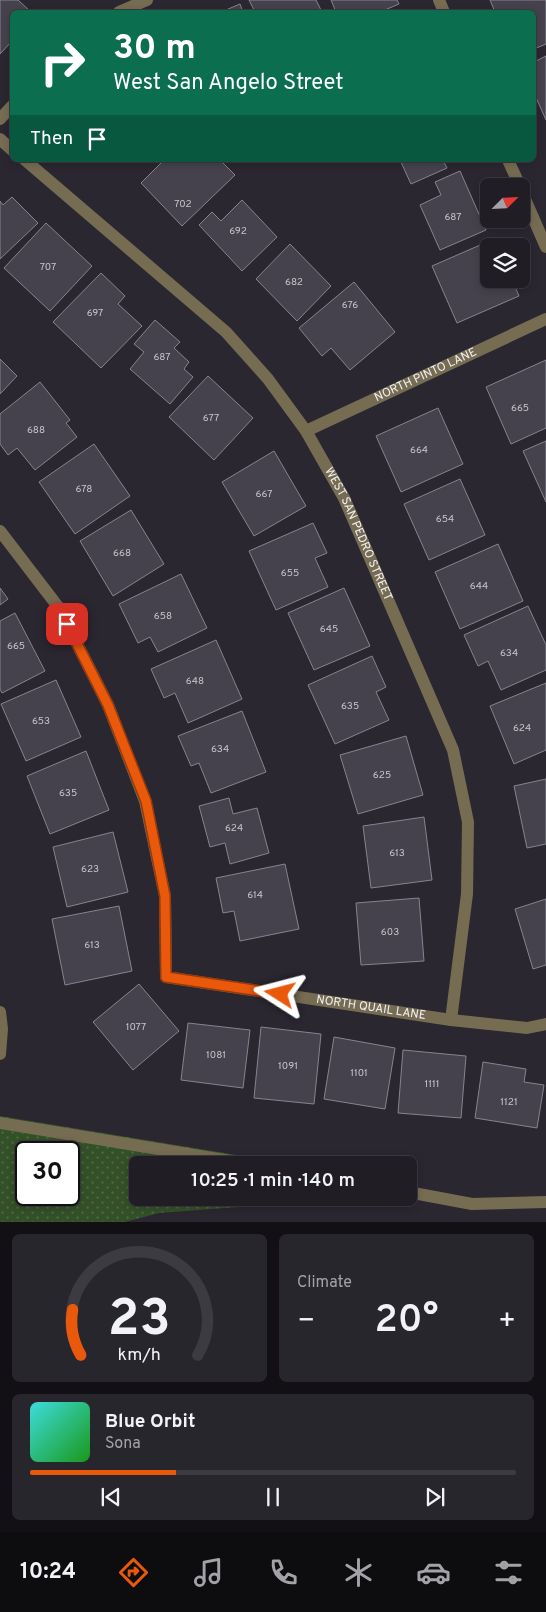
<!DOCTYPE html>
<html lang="en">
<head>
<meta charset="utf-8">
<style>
	:root { --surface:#201d25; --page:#28262d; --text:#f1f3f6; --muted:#a2a2a7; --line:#3d3b42; --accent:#ea580c }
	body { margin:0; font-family:Overpass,sans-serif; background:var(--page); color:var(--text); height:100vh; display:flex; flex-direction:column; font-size:19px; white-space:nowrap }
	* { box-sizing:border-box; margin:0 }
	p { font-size:16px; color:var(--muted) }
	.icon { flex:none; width:28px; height:28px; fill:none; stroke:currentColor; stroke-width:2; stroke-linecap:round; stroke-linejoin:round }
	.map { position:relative; height:1222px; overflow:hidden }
	.drawer { display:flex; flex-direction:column; gap:12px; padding:12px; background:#121014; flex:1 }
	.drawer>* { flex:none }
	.top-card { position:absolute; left:10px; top:10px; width:526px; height:152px; border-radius:8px; box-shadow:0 2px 8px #0003,0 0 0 1px var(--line); background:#0b6e4f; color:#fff; overflow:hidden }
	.needle { width:32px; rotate:66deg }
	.buttons { position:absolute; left:480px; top:178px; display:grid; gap:10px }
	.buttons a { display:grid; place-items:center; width:50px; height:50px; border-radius:8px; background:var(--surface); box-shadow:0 2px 8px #0003,0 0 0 1px var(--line); font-size:25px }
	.speed { position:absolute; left:15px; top:1141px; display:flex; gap:10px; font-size:25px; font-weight:700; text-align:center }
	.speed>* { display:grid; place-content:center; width:65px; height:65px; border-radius:50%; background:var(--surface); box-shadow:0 2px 8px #0003,0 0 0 1px var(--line); line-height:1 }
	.speed .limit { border:2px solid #111; border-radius:8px; background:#fff; color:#111 }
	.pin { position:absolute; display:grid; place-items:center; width:42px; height:42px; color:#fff; margin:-21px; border-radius:10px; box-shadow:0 2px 8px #0006 }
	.me { position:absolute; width:55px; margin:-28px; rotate:279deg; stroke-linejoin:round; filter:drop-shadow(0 0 4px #0008) }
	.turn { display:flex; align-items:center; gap:18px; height:105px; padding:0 20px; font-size:22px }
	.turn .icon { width:65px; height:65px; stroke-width:2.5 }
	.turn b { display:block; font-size:35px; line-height:42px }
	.then { display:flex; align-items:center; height:48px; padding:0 20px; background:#0003; gap:10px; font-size:19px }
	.big { font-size:38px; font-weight:600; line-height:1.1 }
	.drawer .card { flex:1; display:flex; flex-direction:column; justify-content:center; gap:8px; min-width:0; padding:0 18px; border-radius:8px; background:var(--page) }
	.drawer .dial { align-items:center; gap:0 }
	.dial svg { height:130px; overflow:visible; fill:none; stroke:var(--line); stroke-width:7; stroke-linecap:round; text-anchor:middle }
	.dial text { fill:var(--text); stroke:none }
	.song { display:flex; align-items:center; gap:15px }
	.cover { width:60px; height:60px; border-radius:8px; background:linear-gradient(135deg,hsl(180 70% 55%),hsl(120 70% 35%)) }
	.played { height:5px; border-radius:2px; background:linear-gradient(90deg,var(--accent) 30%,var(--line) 30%) }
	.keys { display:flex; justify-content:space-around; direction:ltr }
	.heat { display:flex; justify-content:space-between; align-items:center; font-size:28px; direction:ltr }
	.drawer .tiles { flex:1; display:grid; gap:12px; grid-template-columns:1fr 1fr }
	.card:last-child { grid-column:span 2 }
	.trip { position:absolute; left:129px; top:1156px; width:288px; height:50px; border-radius:8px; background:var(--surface); box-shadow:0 2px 8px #0003,0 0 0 1px var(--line); font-weight:600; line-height:50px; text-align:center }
	.dock { display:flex; height:80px; justify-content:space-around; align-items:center; background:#0d0c0f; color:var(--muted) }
	.dock .icon { width:35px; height:35px }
	.dock .selected { color:var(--accent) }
	.dock b { font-size:22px; color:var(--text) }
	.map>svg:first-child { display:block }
	.park { fill:url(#park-dots); fill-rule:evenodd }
	.building { fill:#45424d; stroke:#878490 }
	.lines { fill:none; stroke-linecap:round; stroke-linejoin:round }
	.street { stroke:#766c52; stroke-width:12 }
	.route-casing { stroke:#983908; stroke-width:12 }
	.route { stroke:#ea580c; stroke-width:9 }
	.labels { text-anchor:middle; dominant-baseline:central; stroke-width:5; stroke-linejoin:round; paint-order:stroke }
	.number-label { font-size:10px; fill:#c7c4cc }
	.street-label { font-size:12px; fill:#f2f0f7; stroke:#201d28 }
</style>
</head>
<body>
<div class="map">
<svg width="546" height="1222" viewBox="0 0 546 1222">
	<defs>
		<pattern id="park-dots" width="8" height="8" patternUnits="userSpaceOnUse" patternTransform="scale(1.25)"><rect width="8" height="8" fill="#335128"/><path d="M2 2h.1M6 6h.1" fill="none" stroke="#516a48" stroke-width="1.8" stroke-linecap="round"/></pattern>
	</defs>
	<rect width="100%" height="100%" fill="#2a2731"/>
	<path class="park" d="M 0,1116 L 255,1158 L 254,1165 L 138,1165 L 138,1198 L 252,1198 L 252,1206 L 159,1213 L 125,1222 L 0,1222 ZM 26,1152 L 69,1152 L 69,1195 L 26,1195 Z"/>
	<path class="building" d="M 0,0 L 18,0 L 31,12 L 12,12 L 12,41 L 0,54 Z
		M 249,0 L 316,0 L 322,12 L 255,12 Z
		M 331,0 L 397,0 L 399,4 L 380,12 L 336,12 Z
		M 490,0 L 546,0 L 546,44 L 534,49 L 534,12 L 495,12 Z
		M 240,4 L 243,12 L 221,12 Z
		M 546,56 L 546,120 L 534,93 L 534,62 Z
		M 164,160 L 220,160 L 235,175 L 182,226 L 141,183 Z
		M 400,160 L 443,160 L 447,168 L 411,184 Z
		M 460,171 L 486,230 L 440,250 L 420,205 L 441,195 L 435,182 Z
		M 12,197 L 38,223 L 0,259 L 0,201 L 3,205 Z
		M 242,200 L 277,237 L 242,271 L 199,225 L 212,212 L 221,221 Z
		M 46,223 L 92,266 L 50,311 L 4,268 Z
		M 494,239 L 497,246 L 489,246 L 489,279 L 512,279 L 519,296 L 457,323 L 432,266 Z
		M 290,244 L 331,286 L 297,321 L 256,279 Z
		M 101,273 L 125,296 L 118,304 L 142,326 L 101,368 L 53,322 Z
		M 354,282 L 395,332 L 350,370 L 331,348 L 322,356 L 299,328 Z
		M 155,320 L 180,342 L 174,348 L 189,362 L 184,369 L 193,377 L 170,404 L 130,369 L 144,352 L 134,344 Z
		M 0,359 L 17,376 L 0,394 Z
		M 546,360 L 546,428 L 511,444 L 486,387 Z
		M 208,376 L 253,418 L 214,460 L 169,417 Z
		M 40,382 L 70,420 L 66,423 L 77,437 L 35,470 L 17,448 L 8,455 L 0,444 L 0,414 Z
		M 438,408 L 463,464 L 401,492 L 376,436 Z
		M 546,441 L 546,502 L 523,451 Z
		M 94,444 L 130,496 L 75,534 L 39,482 Z
		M 274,451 L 306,506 L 254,536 L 222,482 Z
		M 460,479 L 485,535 L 429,560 L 404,504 Z
		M 131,510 L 164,564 L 113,596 L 80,541 Z
		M 313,523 L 327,553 L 315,558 L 328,587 L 276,610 L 249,551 Z
		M 498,544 L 523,601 L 460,629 L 435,572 Z
		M 181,574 L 207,628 L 158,652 L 150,637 L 138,643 L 119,604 Z
		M 0,588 L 8,599 L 0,605 Z
		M 344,588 L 370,646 L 314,670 L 288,613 Z
		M 528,606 L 546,645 L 546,670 L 501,690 L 488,661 L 478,666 L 464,635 Z
		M 15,613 L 45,671 L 2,693 L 0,689 L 0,621 Z
		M 216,640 L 242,699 L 188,723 L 175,693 L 164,698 L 151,669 Z
		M 372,656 L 386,687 L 376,692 L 389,720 L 335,744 L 308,685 Z
		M 56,680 L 81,737 L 26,761 L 1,704 Z
		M 546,683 L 546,750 L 514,764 L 490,706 Z
		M 242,711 L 266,772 L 211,793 L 199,763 L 191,766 L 178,736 Z
		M 406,736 L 423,795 L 358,814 L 340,755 Z
		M 86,751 L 109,810 L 50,834 L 27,776 Z
		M 546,779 L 546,844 L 527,848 L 514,786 Z
		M 229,798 L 233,814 L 257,808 L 269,853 L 230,864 L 225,843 L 210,847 L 199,806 Z
		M 424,817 L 432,880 L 371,888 L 363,826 Z
		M 113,832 L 128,892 L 67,907 L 53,847 Z
		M 285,864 L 299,929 L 240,941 L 234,911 L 223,913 L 216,878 Z
		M 419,898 L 424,961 L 361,965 L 356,903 Z
		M 546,899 L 546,965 L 533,969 L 515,909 Z
		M 119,906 L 132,971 L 65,985 L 52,919 Z
		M 139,984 L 179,1031 L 133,1070 L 93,1022 Z
		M 188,1023 L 250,1030 L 243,1088 L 181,1080 Z
		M 261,1027 L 321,1034 L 314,1104 L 254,1098 Z
		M 334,1037 L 395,1048 L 385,1109 L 324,1099 Z
		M 403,1050 L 466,1056 L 461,1118 L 398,1113 Z
		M 483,1062 L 526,1069 L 524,1082 L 544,1085 L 537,1128 L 475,1118 Z"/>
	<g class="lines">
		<g class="street">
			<path d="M 439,0 L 444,12"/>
			<path d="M 119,12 L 147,0"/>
			<path d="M 0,119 L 12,106"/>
			<path d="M 0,139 L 12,150"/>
			<path id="s1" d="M 25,160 L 226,332 L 268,379 L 306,431 L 344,498 L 453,750 L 468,822 L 467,894 L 451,1020"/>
			<path d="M 508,160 L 520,186"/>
			<path d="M 521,190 L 546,247"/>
			<path id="s2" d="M 306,431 L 546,319"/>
			<path id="s3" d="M 0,531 L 59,608 L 108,705 L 145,801 L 165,896 L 166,977 L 451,1020 L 527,1028 L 546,1024"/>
			<path d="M 0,1012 L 2,1029 L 0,1054"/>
			<path d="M 0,1123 L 256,1165"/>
			<path d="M 408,1192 L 472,1204 L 546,1202"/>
		</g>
	</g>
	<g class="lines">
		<g class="route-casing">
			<path id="route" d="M 67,624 L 108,705 L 146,801 L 165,896 L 166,977 L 280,994"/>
		</g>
		<use href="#route" class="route"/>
	</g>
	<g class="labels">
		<g class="number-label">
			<text x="183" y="204">702</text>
			<text x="453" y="217">687</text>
			<text x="238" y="231">692</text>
			<text x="48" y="267">707</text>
			<text x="294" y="282">682</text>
			<text x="350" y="305">676</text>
			<text x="95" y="313">697</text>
			<text x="162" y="357">687</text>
			<text x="520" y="408">665</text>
			<text x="211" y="418">677</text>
			<text x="36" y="430">688</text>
			<text x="419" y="450">664</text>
			<text x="84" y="489">678</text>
			<text x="264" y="494">667</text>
			<text x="445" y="519">654</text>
			<text x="122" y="553">668</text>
			<text x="290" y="573">655</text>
			<text x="479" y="586">644</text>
			<text x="163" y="616">658</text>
			<text x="329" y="629">645</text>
			<text x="16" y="646">665</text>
			<text x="509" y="653">634</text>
			<text x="195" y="681">648</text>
			<text x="350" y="706">635</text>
			<text x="41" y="721">653</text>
			<text x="522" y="728">624</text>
			<text x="220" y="749">634</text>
			<text x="382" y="775">625</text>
			<text x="68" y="793">635</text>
			<text x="234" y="828">624</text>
			<text x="397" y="853">613</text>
			<text x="90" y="869">623</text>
			<text x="255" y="895">614</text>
			<text x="390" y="932">603</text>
			<text x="92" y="945">613</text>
			<text x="136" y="1027">1077</text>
			<text x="216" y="1055">1081</text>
			<text x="288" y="1066">1091</text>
			<text x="359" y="1073">1101</text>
			<text x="432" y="1084">1111</text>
			<text x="509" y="1102">1121</text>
		</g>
		<g class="street-label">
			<text stroke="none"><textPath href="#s2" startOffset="132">NORTH PINTO LANE</textPath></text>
			<text stroke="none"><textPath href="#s1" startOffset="508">WEST SAN PEDRO STREET</textPath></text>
			<text stroke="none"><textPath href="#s3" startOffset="694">NORTH QUAIL LANE</textPath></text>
		</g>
	</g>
</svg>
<div class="buttons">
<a><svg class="needle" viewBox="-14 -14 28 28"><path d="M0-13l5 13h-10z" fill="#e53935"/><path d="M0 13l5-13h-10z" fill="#a2a2a7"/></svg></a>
<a><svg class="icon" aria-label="layers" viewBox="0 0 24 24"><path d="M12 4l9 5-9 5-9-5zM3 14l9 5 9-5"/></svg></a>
</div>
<div class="speed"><div class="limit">30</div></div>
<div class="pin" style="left:67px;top:624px;background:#d93025"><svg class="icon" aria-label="arrive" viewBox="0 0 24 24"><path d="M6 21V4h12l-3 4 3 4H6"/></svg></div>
<svg class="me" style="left:280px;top:994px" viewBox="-20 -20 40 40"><path d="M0-17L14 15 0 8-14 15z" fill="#ea580c" stroke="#fff" stroke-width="4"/></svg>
<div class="trip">10:25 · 1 min · 140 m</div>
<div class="top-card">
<div class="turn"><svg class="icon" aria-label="right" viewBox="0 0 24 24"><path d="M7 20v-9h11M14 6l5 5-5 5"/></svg><div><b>30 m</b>West San Angelo Street</div></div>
<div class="then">Then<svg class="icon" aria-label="arrive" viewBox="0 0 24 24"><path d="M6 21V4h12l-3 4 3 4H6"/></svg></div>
</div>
</div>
<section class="drawer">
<div class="tiles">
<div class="card dial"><svg viewBox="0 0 100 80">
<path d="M14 69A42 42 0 1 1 86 69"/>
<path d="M14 69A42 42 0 0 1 9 41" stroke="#ea580c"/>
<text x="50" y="56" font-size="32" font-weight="700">23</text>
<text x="50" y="72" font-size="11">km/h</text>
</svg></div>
<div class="card"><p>Climate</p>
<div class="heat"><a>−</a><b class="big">20°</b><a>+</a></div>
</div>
<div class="card">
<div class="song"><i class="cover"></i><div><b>Blue Orbit</b><p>Sona</p></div></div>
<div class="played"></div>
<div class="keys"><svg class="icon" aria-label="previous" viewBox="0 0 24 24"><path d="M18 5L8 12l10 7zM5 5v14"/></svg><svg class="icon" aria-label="pause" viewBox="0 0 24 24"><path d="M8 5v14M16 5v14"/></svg><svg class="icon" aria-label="next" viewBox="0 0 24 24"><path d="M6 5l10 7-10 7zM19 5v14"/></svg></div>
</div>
</div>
</section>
<nav class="dock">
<b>10:24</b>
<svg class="icon selected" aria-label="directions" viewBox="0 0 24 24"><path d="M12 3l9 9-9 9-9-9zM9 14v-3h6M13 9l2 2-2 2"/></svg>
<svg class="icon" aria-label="music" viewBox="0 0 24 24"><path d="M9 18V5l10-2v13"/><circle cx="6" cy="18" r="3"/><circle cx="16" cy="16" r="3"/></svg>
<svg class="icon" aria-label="phone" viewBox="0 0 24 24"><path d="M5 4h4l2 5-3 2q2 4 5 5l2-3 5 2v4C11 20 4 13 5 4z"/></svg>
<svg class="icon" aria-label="climate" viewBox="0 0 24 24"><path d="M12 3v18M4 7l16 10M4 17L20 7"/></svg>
<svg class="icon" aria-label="car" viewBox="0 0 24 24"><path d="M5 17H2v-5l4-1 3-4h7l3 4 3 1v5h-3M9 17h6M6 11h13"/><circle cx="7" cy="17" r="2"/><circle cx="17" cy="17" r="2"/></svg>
<svg class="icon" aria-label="filters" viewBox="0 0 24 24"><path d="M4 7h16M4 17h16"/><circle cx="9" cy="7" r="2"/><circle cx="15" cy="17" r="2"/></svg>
</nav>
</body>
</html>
